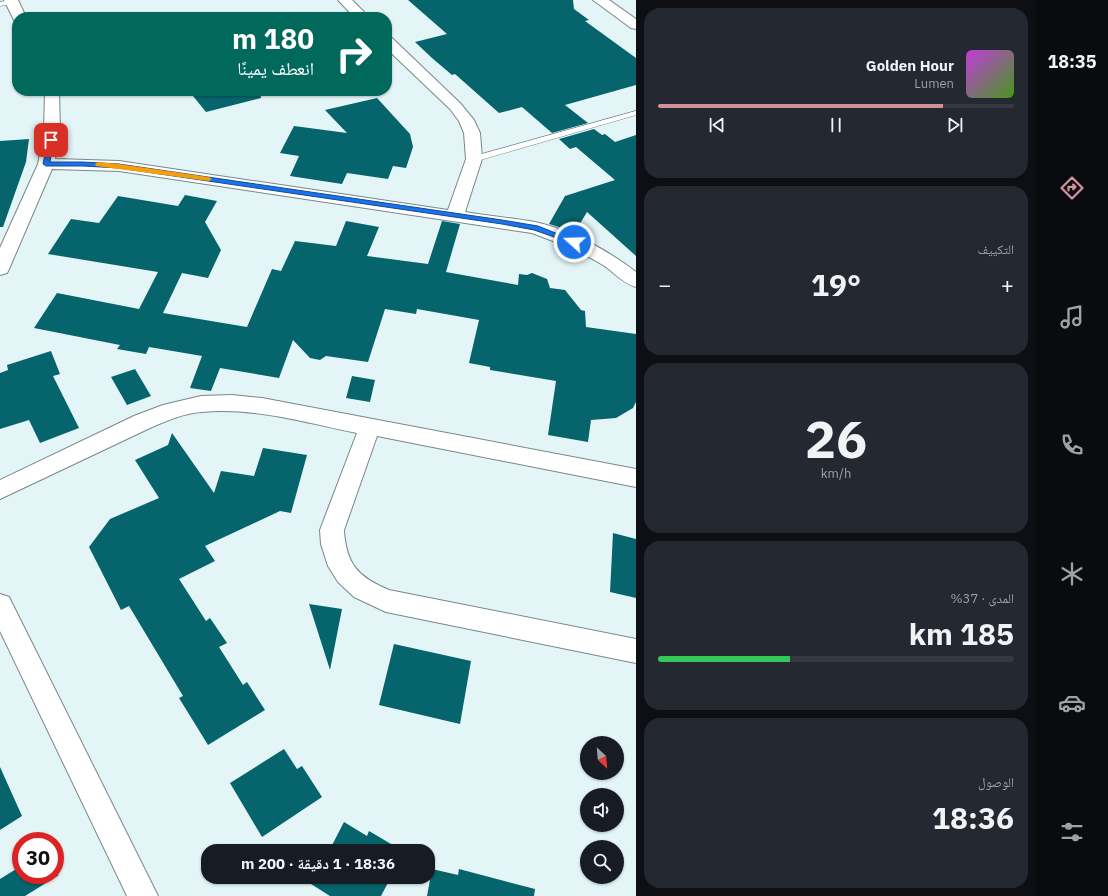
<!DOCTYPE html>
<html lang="ar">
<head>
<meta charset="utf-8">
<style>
	:root { --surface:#171b24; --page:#242831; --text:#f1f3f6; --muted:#9ea1a6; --line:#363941; --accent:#d18f98 }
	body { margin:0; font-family:"IBM Plex Sans","Noto Naskh Arabic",sans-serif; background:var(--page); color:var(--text); direction:rtl; height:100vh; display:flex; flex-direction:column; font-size:15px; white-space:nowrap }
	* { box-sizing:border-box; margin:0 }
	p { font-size:13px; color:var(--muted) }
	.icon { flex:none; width:22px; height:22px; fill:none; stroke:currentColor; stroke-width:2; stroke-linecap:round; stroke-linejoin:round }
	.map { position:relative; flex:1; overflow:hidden; direction:ltr }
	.drawer { display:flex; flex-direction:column; gap:8px; padding:8px; background:#0d0f14; width:400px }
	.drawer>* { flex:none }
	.top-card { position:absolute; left:12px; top:12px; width:380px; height:84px; border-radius:16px; box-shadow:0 1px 3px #0004; direction:rtl; background:#00695c; color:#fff; overflow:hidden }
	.needle { width:26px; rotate:154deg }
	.buttons { position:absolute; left:580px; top:736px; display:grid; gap:8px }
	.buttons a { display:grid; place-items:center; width:44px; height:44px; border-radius:50%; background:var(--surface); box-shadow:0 1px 3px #0004; font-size:20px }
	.speed { position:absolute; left:12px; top:832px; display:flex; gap:8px; font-size:20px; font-weight:700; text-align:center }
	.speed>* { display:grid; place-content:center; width:52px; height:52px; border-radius:50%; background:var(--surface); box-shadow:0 1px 3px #0004; line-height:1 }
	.speed .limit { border:6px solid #d22; background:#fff; color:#111 }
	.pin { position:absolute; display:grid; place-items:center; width:34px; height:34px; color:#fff; margin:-17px; border-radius:8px; box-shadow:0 2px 6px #0006 }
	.me { position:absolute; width:44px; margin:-22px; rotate:290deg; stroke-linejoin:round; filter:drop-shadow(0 0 3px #0008) }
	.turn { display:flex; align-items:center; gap:14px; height:84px; padding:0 12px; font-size:18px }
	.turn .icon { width:52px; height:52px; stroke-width:2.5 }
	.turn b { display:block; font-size:28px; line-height:34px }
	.big { font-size:30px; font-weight:800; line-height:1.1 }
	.drawer .widget { flex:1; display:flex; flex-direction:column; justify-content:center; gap:6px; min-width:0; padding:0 14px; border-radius:16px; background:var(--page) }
	.drawer .dial { align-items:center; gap:0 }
	.dial b { font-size:52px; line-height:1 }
	.song { display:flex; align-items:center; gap:12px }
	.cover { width:48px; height:48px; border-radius:6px; background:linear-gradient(135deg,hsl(290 70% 55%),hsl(100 70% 35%)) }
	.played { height:4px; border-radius:2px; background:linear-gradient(90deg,var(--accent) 80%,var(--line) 80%) }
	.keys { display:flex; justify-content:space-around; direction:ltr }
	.heat { display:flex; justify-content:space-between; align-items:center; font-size:22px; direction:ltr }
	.charge { height:6px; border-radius:3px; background:linear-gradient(90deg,#34c759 37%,var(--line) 0) }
	.trip { position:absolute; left:201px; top:844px; width:234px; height:40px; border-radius:16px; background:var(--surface); box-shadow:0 1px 3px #0004; font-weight:800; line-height:40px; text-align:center; direction:rtl }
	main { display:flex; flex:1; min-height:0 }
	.tab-bar { display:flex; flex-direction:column; width:72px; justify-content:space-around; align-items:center; background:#090b0e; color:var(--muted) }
	.tab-bar .icon { width:28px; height:28px }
	.tab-bar .selected { color:var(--accent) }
	.tab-bar b { font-size:18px; color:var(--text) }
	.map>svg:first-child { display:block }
	.building { fill:#06646c }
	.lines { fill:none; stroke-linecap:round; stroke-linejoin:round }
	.lane-casing { stroke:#788788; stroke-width:1 }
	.street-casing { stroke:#788788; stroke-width:2 }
	.lane { fill:#fff; fill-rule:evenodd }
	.street { fill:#fff; fill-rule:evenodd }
	.route { fill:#1a73e8; stroke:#114b97 }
	.slow { fill:#f59e0b }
</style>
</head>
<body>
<main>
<nav class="tab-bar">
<b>18:35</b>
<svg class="icon selected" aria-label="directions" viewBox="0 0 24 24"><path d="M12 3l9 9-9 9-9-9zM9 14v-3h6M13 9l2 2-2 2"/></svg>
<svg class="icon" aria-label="music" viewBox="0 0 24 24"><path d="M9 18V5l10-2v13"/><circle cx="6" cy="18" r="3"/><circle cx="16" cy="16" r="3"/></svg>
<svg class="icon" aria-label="phone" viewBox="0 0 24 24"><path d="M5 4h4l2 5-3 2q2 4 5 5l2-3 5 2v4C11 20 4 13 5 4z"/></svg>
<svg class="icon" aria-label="climate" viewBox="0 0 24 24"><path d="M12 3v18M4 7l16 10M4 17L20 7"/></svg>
<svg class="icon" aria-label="car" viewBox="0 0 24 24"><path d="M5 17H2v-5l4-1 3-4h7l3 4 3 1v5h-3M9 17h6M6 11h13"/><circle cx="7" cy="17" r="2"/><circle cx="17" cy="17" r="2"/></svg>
<svg class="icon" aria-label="filters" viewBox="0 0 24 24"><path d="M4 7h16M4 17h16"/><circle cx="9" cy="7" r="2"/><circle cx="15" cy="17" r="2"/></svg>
</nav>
<section class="drawer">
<div class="widget">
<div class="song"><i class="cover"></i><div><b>Golden Hour</b><p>Lumen</p></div></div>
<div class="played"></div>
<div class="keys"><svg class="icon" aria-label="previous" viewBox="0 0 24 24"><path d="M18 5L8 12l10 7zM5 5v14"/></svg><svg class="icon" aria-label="pause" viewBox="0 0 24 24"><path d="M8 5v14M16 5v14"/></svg><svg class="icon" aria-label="next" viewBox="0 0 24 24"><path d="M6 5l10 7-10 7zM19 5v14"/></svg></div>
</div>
<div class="widget"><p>التكييف</p>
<div class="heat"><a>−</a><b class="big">19°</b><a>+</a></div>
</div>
<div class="widget dial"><b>26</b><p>km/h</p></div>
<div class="widget"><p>المدى · 37%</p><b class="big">185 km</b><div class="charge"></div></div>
<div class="widget"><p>الوصول</p><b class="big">18:36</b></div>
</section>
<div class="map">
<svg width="636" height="896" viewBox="0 0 636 896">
	<rect width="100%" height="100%" fill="#e4f5f7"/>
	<path class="building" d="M 408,0 L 573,0 L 574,9 L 589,20 L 585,21 L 636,58 L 636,85 L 565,105 L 588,123 L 552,133 L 522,107 L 499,113 L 455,74 L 452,75 L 432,58 L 415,42 L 447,34 Z
		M 189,91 L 260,91 L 261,98 L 206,112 Z
		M 377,98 L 410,134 L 413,147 L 406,168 L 393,166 L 388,179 L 347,173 L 342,184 L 290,176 L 299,156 L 280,153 L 294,126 L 347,133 L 325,110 Z
		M 594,129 L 602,135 L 605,134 L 615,142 L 636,135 L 636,256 L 587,212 L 575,232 L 549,224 L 565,196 L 615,180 L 576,147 L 570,149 L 559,139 Z
		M 29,139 L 26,162 L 3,227 L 0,227 L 0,141 Z
		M 185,195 L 217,201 L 205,222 L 221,250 L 208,278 L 182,273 L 163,313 L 247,327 L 272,269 L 281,271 L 295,241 L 336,246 L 346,221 L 379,227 L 367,256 L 428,264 L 442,221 L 460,224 L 446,272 L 518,285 L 519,274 L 527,275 L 532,273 L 547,279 L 550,288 L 565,290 L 581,310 L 585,311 L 586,327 L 636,334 L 636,402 L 633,408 L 616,418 L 591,420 L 588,442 L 548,435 L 556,381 L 490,370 L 490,367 L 469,363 L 479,320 L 417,309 L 416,314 L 385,309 L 368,362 L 326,356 L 320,360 L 310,358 L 293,340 L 279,378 L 220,368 L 211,391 L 190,388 L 202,356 L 149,347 L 146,354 L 117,349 L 120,345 L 34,328 L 57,293 L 139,309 L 158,272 L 48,254 L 71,219 L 99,223 L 118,196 L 178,206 Z
		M 51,351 L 60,374 L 53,376 L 79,428 L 40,443 L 29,420 L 0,429 L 0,373 L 8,370 L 7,365 Z
		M 135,369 L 151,396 L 127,405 L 111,377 Z
		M 352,376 L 375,380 L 370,402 L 346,398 Z
		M 172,433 L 214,493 L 221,471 L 254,476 L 263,448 L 307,455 L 291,513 L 280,511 L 205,546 L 215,561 L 179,579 L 206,621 L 210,618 L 227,643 L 219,647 L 243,685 L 247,682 L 265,710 L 208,745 L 179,698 L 183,696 L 129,606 L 121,610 L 89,547 L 110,519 L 159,498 L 135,460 L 168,445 Z
		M 613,533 L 636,539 L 636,598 L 610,592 Z
		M 309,604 L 342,609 L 330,670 Z
		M 394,644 L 471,661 L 460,724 L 379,705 Z
		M 284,749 L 297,769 L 302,766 L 322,797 L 262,837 L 230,783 Z
		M 0,767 L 22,816 L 0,830 Z
		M 344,822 L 367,836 L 369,831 L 403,851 L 329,851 Z
		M 21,866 L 21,875 L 59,875 L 25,896 L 0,896 L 0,879 Z
		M 432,869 L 458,875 L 459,869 L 535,889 L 534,896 L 427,896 Z
		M 314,877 L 391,877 L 381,896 L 330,896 L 311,884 Z"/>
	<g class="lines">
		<g class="lane-casing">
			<path id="lane" d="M 12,0 L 15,2 L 14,3 L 0,6 L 0,2 Z
				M 636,111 L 636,115 L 477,161 L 474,161 L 470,159 L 471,157 Z"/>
		</g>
		<g class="street-casing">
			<path id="street" d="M 4,0 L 18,0 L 26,17 L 17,17 L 17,21 L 14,20 Z
				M 338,0 L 352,0 L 369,17 L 354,17 Z
				M 593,0 L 609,0 L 636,19 L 636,29 L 631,28 Z
				M 387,37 L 392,38 L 460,103 L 474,120 L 480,133 L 482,159 L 465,212 C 488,216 512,218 535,222 C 571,230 607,250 636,272 L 636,287 C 623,284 614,272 603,265 C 580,251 556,242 532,233 L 119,171 L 52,169 L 9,269 L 7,273 L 0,275 L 0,248 L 38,164 L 44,132 L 45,91 L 59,91 L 60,132 L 55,159 L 119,161 L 448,210 L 466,159 L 464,133 L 459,121 L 450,109 L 387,49 Z
				M 232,395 L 262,398 L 636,469 L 636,487 L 377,436 L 344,530 C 346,564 358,577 389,590 L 636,639 L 636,663 L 386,612 L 354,597 L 338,582 L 328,566 L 321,544 L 320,530 L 357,433 C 307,423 254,407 202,412 C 184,413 166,421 150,428 L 0,499 L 0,480 L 134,416 L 163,405 L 201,396 Z
				M 0,594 L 9,597 L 158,896 L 127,896 L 0,631 Z"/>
		</g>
		<use href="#lane" class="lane"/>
		<use href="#street" class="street"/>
	</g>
	<path class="route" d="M 51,138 L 54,140 L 50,162 L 83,162 L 119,164 L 502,220 L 538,226 L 578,242 L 574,244 L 534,230 L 502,224 L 119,168 L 83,166 L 46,166 L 43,164 L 48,140 Z"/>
	<path class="slow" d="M 98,162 L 119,164 L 209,177 L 212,179 L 209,181 L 96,166 L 95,164 Z"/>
</svg>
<div class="buttons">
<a><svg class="needle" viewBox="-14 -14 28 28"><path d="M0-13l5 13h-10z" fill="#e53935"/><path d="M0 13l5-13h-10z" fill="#9ea1a6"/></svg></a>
<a><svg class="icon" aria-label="sound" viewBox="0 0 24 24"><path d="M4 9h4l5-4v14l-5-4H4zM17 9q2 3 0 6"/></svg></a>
<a><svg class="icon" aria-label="search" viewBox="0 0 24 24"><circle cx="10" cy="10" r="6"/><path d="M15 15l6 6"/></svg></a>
</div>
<div class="speed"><div class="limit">30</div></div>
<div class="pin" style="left:51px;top:140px;background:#d93025"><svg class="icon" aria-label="arrive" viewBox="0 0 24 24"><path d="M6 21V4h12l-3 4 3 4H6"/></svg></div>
<svg class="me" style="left:574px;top:242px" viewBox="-20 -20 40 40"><circle r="17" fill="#1a73e8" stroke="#fff" stroke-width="3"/><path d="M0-11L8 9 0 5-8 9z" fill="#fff"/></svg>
<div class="trip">18:36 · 1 دقيقة · 200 m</div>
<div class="top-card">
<div class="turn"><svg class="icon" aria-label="right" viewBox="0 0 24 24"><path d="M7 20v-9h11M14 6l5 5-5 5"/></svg><div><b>180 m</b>انعطف يمينًا</div></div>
</div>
</div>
</main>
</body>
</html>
